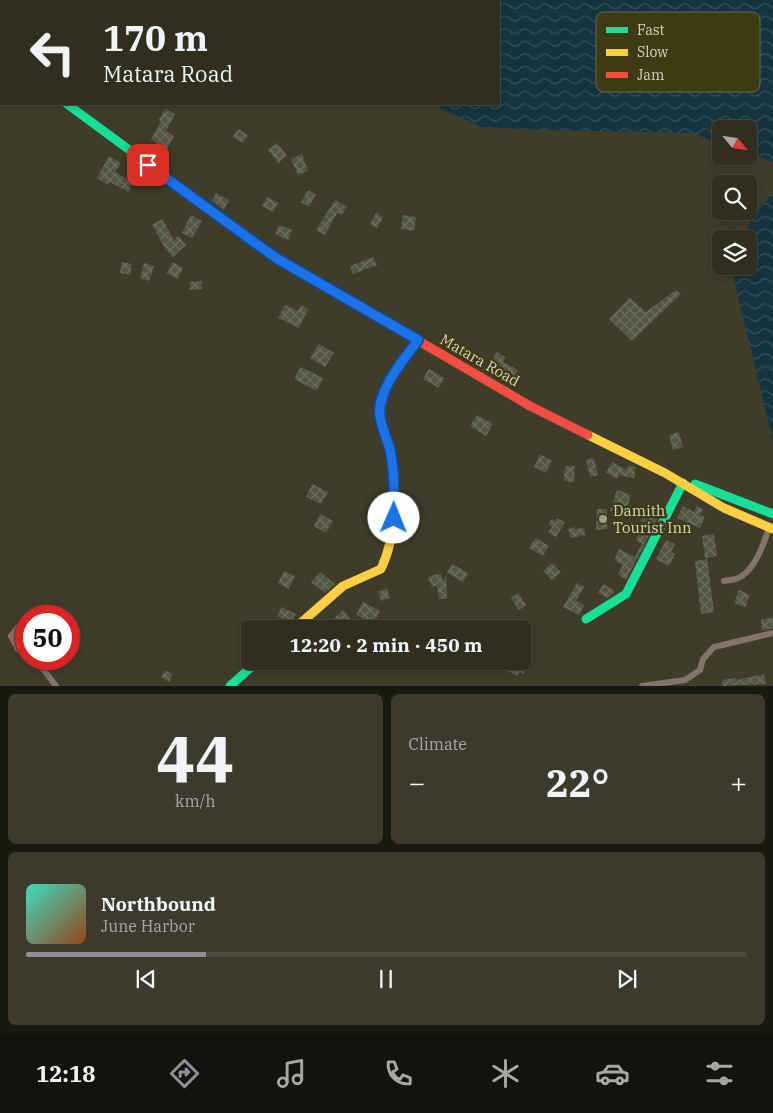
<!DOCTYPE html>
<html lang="en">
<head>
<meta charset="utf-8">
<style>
	:root { --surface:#2f2e1f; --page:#3b3a2c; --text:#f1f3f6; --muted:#a7a8a4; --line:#4a4a3d; --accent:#8c9099 }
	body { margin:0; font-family:"IBM Plex Serif",serif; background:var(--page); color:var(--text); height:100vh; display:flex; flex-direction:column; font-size:19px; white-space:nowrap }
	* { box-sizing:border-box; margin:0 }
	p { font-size:16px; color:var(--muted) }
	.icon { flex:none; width:28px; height:28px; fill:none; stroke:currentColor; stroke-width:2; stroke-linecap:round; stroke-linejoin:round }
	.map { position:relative; height:686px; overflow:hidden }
	.details { display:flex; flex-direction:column; gap:8px; padding:8px; background:#1a1911; flex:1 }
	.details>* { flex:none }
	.hud { position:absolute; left:0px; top:0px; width:500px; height:105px; box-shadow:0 2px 8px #0003,0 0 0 1px var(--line); background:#2f2e1f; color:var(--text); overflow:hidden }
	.needle { width:32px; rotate:119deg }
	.fabs { position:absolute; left:712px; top:120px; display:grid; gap:10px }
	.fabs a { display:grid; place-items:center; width:45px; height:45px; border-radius:8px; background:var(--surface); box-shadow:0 2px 8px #0003,0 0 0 1px var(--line); font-size:25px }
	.speed { position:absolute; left:15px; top:605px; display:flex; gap:10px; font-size:25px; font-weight:700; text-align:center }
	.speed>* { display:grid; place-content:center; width:65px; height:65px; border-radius:50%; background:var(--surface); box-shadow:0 2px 8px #0003,0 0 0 1px var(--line); line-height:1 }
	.speed .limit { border:8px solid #d22; background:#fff; color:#111 }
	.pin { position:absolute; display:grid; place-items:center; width:42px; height:42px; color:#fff; margin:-21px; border-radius:10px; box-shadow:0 2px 8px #0006 }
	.me { position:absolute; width:55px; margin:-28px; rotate:1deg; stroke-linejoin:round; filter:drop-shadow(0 0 4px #0008) }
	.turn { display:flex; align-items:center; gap:18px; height:105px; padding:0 20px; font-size:22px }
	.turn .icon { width:65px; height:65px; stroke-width:2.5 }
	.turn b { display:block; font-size:35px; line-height:42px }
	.big { font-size:38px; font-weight:800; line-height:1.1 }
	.details .widget { flex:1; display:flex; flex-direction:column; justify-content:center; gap:8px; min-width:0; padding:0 18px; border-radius:8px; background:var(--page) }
	.details .dial { align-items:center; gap:0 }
	.dial b { font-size:65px; line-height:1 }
	.song { display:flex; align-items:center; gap:15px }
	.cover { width:60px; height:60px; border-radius:8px; background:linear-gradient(135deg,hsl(170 70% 55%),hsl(20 70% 35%)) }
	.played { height:5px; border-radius:2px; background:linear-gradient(90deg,var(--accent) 25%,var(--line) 25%) }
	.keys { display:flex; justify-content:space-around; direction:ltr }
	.heat { display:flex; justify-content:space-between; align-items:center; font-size:28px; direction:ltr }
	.details .tiles { flex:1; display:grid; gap:8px; grid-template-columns:1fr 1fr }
	.widget:last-child { grid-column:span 2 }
	.trip { position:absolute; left:241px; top:620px; width:290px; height:50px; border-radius:8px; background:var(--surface); box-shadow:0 2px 8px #0003,0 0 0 1px var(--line); font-weight:800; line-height:50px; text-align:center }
	.tabs { display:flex; height:80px; justify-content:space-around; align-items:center; background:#13120c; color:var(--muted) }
	.tabs .icon { width:35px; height:35px }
	.tabs .current { color:var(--accent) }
	.tabs b { font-size:22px; color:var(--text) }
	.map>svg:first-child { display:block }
	.water { fill:url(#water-waves) }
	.building { fill:url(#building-cross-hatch) }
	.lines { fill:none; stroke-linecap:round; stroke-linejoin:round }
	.street { stroke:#837369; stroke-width:6 }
	.fast { stroke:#16e098; stroke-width:9 }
	.slow { stroke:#ffcf43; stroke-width:9 }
	.jam { stroke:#f24e42; stroke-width:9 }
	.route-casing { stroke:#114b97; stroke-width:12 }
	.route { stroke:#1a73e8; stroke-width:9 }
	.poi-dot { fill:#a19f8a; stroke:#3e3b14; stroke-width:2 }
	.labels { text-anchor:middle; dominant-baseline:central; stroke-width:5; stroke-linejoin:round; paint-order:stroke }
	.street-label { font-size:15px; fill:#d6d4bf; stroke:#3e3b14 }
	.poi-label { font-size:15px; fill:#d6d4bf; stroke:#3e3b14; text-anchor:start }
	.key { fill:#3e3b14; stroke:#6c6947; stroke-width:1 }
	.key-label { font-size:14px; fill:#d6d4bf }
</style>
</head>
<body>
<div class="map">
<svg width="773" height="686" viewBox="0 0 773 686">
	<defs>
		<pattern id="water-waves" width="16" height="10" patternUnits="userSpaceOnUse" patternTransform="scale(1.25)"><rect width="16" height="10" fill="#14353f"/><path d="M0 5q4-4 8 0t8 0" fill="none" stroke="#355159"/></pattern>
		<pattern id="building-cross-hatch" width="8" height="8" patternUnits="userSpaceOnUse" patternTransform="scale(1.25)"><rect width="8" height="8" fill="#545645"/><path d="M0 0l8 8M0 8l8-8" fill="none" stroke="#6c6d5e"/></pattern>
	</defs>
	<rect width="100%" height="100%" fill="#3f3d29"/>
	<path class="water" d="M 373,0 L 773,0 L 773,162 L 749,153 L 749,129 L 721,129 L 721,144 L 692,133 L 541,130 L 482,127 L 431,104 L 499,104 L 499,1 L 372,1 Z
		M 773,192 L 773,442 L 732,271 L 733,266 L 749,266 L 749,239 L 741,239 L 754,216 Z"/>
	<path class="building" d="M 165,109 L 175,114 L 166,131 L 174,136 L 167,149 L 151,140 L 161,121 L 159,120 Z
		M 238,129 L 248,135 L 243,143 L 233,137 Z
		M 277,143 L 287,155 L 278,163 L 268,150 Z
		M 302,154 L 308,171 L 298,175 L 291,159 Z
		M 109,156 L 121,163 L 115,172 L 133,182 L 128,192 L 110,182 L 108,185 L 97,178 Z
		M 308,190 L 316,195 L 309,207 L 301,202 Z
		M 216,193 L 229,200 L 224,210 L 212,201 Z
		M 267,197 L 278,203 L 273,212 L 262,206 Z
		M 335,200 L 347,207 L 342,215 L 337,213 L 325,235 L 316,230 Z
		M 376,213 L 383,217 L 377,228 L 370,224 Z
		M 191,215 L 202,221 L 192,238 L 182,233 Z
		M 403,215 L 416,217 L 414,231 L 401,229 Z
		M 162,219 L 174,240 L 178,236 L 186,245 L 173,257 L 165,248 L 152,225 Z
		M 279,225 L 292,230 L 288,240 L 275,234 Z
		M 374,257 L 377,265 L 353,274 L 350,266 Z
		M 122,262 L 132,264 L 130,275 L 120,273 Z
		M 173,262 L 183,268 L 178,279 L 167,273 Z
		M 144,263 L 154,266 L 149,281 L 140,278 Z
		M 202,281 L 202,289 L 190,290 L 190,282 Z
		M 676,290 L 681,294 L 632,341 L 609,319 L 630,298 L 646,312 Z
		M 285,305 L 298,311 L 301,305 L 308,309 L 299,328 L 278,318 Z
		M 319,344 L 334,353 L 325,367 L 310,358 Z
		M 497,352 L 506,357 L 503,362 L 518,370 L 511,384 L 497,377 L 500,371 L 489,365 Z
		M 301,367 L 323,378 L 317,391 L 294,379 Z
		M 429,369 L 444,378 L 439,388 L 423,379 Z
		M 477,415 L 493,424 L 486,436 L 470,426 Z
		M 679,432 L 683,447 L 673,450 L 669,435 Z
		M 540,454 L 552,461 L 546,473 L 534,467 Z
		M 594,458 L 598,475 L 590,477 L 586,460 Z
		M 612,462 L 627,470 L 628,465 L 636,467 L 634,478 L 619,475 L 617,479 L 606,472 Z
		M 565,466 L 575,466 L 574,482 L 564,481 Z
		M 312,484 L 328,492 L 321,504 L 306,497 Z
		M 617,490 L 631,495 L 625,515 L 610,511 Z
		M 683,506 L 694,512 L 697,506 L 703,509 L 700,515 L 705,517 L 700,528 L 677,518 Z
		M 597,509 L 607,509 L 607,529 L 596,530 Z
		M 645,510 L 659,516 L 654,526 L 641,521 Z
		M 320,514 L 333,521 L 326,533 L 314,526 Z
		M 557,518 L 565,522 L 556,537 L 548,532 L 552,527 L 548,524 L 552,519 L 555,521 Z
		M 575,527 L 575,529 L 584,528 L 585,535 L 571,538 L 568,529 Z
		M 640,531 L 649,536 L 626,580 L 618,574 L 623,565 L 614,560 L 619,549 L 635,557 L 642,544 L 636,540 Z
		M 714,534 L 717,556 L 705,558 L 702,536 Z
		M 535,538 L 549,546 L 543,556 L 529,548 Z
		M 666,540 L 675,544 L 671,552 L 675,554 L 669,566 L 656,559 Z
		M 707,559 L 714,612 L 701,614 L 695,561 Z
		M 552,563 L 561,572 L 552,580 L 543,571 Z
		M 452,564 L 468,573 L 463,582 L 447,573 Z
		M 284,571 L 295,576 L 289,589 L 278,583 Z
		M 320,572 L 335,584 L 325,593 L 311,582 Z
		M 441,573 L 443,581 L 446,575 L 447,599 L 439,599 L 437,585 L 432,587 L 428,577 Z
		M 577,583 L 584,587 L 576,601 L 584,605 L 579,615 L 563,607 Z
		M 603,584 L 615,591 L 608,598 L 598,593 Z
		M 387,588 L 390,598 L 381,601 L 378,592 Z
		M 739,590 L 750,595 L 745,607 L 734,603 Z
		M 518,593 L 526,605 L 519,610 L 511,598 Z
		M 363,602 L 380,611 L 373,623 L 356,615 Z
		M 282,607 L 296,614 L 291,623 L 277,616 Z
		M 343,610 L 352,621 L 343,629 L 332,629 L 339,623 L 334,618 Z
		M 773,618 L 773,628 L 762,631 L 761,619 Z
		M 505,661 L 513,661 L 527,669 L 524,674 L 520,672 L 518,676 L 502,668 Z
		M 165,670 L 173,674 L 169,682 L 161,677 Z
		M 764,674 L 766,684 L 723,686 L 722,680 L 736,678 L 737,680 Z"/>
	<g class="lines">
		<path class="street" d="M 0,89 L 1,89
			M 724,581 C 728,580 732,580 736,579 C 754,573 764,544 769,527
			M 24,620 L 11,636 L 18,649 L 26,656
			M 30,659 L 44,670 L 56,686
			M 642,686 L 685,680 L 700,670 L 703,659 L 714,647 L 773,633"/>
		<path class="fast" d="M 31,1 L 32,0
			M 67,104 L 276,258 L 412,337
			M 695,484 L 773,514
			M 395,495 L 392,459 L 381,419 L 381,407 L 387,384 L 418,340
			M 586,619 L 626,594 L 683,483
			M 230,686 L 258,661"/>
		<path class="slow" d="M 588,435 L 665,473 L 724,508 L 773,529
			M 294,629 L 343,586 L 381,569 C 392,545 395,522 395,495"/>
		<path class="jam" d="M 412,337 L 530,406 L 588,435"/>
	</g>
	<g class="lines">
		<g class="route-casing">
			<path id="route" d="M 148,165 L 276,258 L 418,340 C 406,357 390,375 383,395 C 374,417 385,429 390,450 C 395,472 394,496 394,518"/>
		</g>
		<use href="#route" class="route"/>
	</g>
	<circle class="poi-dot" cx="603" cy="519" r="5"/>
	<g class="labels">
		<g class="street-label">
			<text transform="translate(480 360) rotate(30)">Matara Road</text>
		</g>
		<g class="poi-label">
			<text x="613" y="510">Damith<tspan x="613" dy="17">Tourist Inn</tspan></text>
		</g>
	</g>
	<rect x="596" y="12" width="164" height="80" rx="8" class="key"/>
	<rect x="606" y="27" width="22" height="6" fill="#16e098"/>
	<rect x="606" y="49" width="22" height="7" fill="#ffcf43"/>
	<rect x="606" y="72" width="22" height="6" fill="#f24e42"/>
	<g class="key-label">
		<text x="637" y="35">Fast</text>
		<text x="637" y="57">Slow</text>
		<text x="637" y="80">Jam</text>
	</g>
</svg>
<div class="fabs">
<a><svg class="needle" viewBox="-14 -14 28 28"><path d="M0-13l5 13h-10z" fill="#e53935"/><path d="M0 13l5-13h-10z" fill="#a7a8a4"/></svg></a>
<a><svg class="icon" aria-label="search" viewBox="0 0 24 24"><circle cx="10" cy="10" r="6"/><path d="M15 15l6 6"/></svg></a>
<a><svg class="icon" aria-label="layers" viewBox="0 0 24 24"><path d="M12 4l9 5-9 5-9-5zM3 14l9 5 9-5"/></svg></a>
</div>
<div class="speed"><div class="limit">50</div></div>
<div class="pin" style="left:148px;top:165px;background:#d93025"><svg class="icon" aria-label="arrive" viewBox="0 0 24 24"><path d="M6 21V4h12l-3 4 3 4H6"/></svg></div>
<svg class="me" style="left:394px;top:518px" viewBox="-20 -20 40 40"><circle r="19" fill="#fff"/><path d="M0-13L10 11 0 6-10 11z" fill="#1a73e8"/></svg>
<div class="trip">12:20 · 2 min · 450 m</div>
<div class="hud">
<div class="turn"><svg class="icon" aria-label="left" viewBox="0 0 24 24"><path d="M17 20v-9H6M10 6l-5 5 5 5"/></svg><div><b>170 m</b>Matara Road</div></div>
</div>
</div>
<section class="details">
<div class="tiles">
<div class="widget dial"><b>44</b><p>km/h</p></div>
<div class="widget"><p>Climate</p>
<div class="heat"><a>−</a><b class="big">22°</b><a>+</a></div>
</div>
<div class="widget">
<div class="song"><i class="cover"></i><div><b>Northbound</b><p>June Harbor</p></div></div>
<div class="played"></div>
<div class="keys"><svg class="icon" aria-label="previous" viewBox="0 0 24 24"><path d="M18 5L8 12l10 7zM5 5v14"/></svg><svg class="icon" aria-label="pause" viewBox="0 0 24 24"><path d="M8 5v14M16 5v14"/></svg><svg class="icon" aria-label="next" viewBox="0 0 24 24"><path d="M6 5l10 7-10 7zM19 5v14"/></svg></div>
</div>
</div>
</section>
<nav class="tabs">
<b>12:18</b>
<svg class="icon current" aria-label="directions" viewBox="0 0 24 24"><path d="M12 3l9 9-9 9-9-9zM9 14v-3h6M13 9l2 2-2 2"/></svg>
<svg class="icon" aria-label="music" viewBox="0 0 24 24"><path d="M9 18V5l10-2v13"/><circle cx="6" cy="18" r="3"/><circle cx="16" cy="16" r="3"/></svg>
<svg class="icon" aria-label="phone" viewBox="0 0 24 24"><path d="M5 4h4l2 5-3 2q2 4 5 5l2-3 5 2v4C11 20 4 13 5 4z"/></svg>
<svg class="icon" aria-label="climate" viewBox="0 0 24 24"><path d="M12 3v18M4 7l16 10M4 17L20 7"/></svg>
<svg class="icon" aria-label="car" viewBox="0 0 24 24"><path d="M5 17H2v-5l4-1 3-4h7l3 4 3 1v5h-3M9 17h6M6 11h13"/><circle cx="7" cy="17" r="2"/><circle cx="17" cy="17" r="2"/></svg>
<svg class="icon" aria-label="filters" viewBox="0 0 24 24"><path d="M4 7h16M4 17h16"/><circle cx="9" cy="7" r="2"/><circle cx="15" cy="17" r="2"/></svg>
</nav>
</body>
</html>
